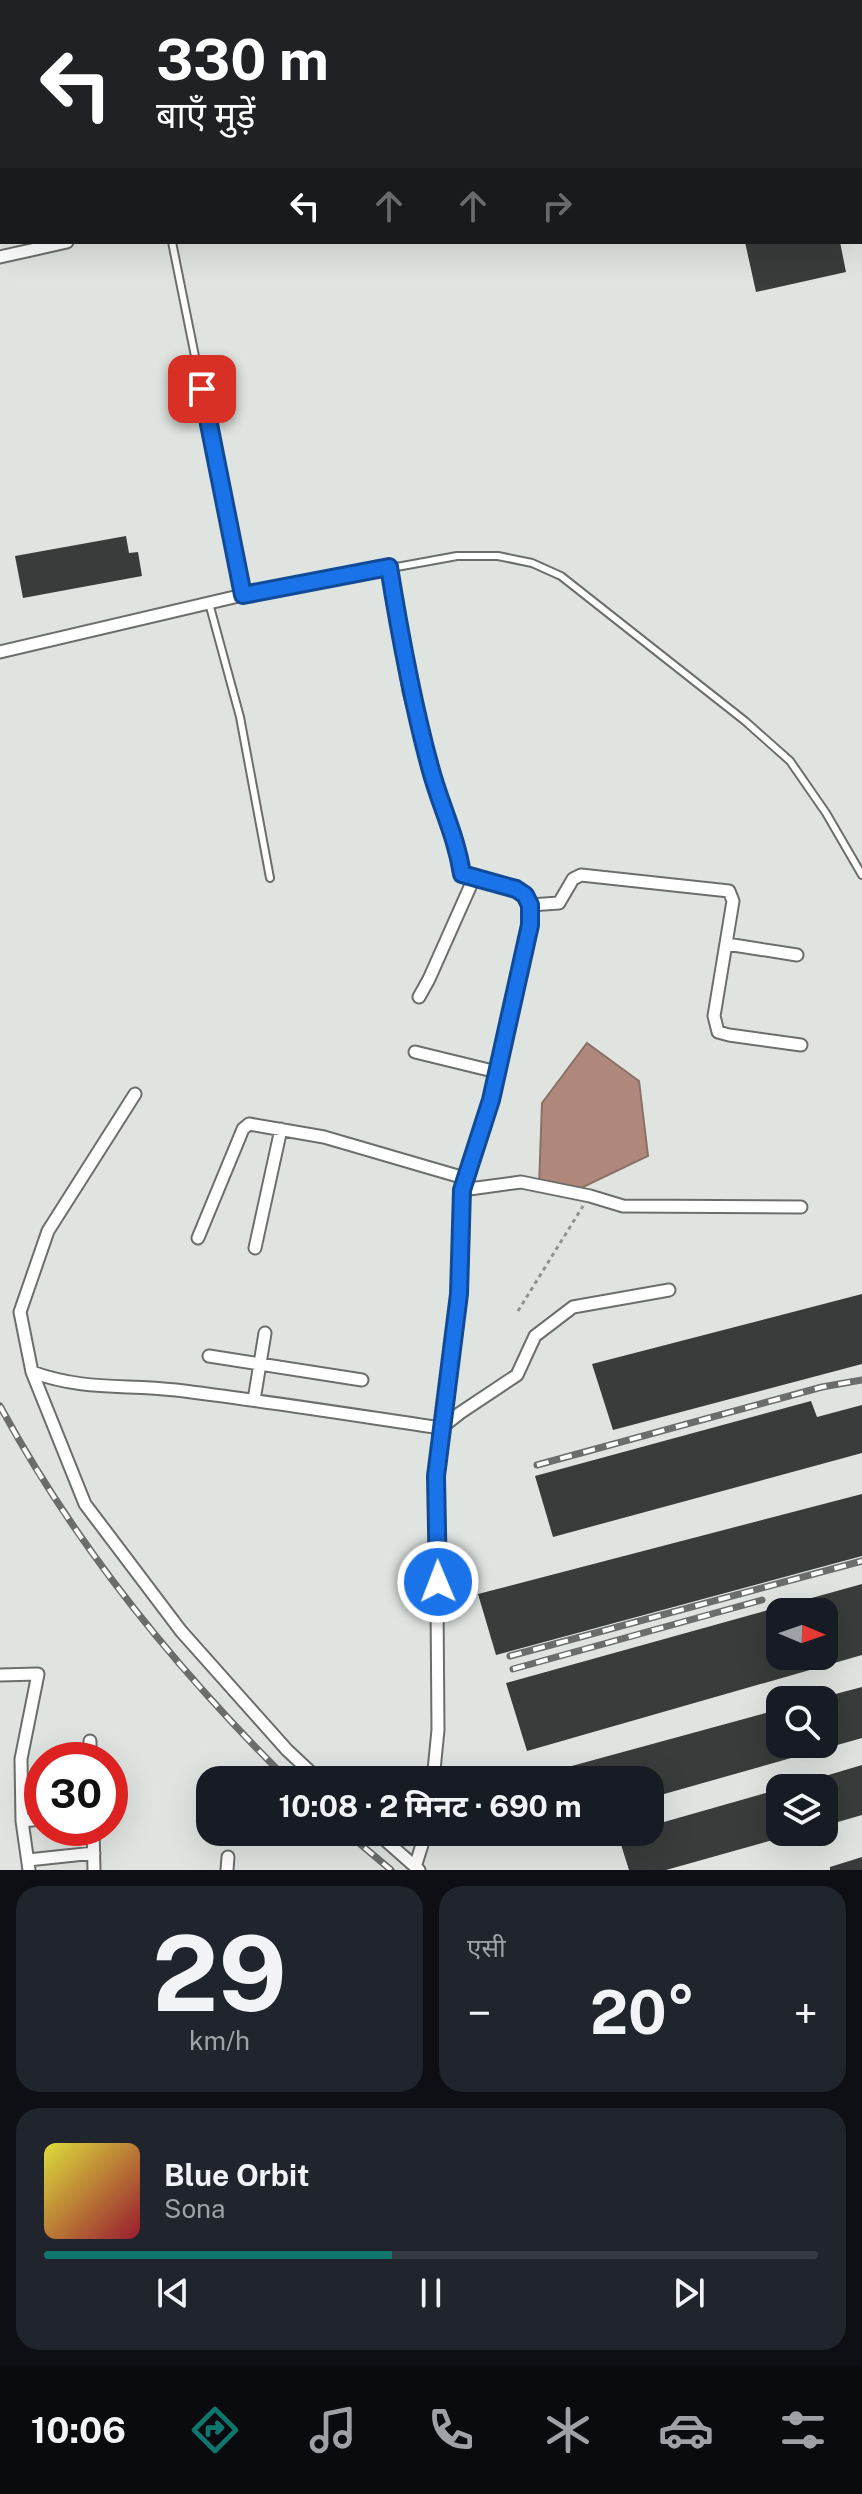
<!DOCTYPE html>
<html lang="hi">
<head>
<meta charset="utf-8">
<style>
	:root { --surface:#171b24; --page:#20242c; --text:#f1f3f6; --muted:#9ea1a6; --line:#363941; --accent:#0f766e }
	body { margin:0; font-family:"Public Sans","Noto Sans Devanagari",sans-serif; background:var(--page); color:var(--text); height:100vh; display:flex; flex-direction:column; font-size:30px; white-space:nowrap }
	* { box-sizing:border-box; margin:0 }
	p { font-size:26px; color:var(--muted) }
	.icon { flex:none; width:44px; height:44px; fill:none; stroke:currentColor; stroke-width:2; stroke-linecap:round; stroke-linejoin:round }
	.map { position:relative; height:1870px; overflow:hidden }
	.drawer { display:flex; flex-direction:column; gap:16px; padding:16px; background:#0d0f14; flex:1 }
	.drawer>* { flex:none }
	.top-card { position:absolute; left:0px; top:0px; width:862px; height:244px; box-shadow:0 8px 32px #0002; background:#202124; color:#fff; overflow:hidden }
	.needle { width:52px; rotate:92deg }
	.tools { position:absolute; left:766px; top:1598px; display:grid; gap:16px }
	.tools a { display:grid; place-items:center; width:72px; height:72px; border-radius:16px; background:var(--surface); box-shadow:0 8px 32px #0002; font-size:40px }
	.speed { position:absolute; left:24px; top:1742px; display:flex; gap:16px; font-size:40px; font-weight:700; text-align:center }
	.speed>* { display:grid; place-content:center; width:104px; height:104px; border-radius:50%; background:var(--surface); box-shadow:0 8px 32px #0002; line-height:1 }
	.speed .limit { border:12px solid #d22; background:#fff; color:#111 }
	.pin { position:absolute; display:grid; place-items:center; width:68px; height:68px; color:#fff; margin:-34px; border-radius:16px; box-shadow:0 4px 12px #0006 }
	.me { position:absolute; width:88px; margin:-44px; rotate:359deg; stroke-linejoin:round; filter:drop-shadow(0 0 6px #0008) }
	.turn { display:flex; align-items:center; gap:28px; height:168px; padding:0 24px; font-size:36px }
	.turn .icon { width:104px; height:104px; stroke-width:2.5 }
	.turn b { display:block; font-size:56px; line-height:68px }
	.lanes { display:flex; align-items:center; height:76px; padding:0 24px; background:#0003; justify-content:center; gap:40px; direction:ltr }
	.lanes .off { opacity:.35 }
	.big { font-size:60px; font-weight:700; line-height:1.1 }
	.drawer .widget { flex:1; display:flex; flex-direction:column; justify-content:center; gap:12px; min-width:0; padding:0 28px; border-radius:24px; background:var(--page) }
	.drawer .dial { align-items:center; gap:0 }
	.dial b { font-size:104px; line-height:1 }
	.song { display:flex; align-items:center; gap:24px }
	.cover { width:96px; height:96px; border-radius:12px; background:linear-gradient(135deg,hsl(60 70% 55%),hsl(350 70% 35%)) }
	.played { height:8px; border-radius:4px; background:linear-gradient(90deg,var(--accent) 45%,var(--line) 45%) }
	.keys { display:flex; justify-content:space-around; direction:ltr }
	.heat { display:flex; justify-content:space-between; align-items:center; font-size:44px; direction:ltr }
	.drawer .tiles { flex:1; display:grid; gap:16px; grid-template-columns:1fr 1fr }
	.widget:last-child { grid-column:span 2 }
	.trip { position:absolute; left:196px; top:1766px; width:468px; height:80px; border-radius:24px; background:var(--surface); box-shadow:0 8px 32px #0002; font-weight:700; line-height:80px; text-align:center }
	.tab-bar { display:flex; height:128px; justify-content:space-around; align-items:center; background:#090b0e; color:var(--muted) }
	.tab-bar .icon { width:56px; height:56px }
	.tab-bar .current { color:var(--accent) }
	.tab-bar b { font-size:36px; color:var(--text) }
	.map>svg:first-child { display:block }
	.water { fill:#af887b; stroke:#8b7067; stroke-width:2 }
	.building { fill:#383c3a; fill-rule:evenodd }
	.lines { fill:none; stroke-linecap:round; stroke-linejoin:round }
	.service-casing { stroke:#6b6f6c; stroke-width:10 }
	.minor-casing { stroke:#6b6f6c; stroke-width:15 }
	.path { stroke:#8e9290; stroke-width:3; stroke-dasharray:4 4; stroke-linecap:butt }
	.service { stroke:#fff; stroke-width:6 }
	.minor { stroke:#fff; stroke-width:11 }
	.rail-casing { stroke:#6a6d6c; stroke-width:7 }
	.rail { stroke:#fff; stroke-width:4; stroke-dasharray:12; stroke-linecap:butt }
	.route-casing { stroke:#114b97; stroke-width:20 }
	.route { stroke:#1a73e8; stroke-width:14 }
</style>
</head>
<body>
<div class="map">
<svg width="862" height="1870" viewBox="0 0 862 1870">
	<rect width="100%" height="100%" fill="#dfe4e1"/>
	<path class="water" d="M 587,1043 L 639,1081 L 648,1156 L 581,1188 L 539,1186 L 542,1103 Z"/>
	<path class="building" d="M 745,242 L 840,242 L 846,272 L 756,292 Z
		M 126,536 L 129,553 L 138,552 L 142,576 L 23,598 L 15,556 Z
		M 862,1294 L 862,1364 L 613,1430 L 592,1364 Z
		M 811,1401 L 817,1417 L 862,1405 L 862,1453 L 553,1537 L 535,1476 Z
		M 862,1494 L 862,1556 L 496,1655 L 478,1594 Z
		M 862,1584 L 862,1655 L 527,1751 L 506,1683 ZM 780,1612 L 824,1612 L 824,1656 L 780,1656 Z
		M 862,1687 L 862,1738 L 650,1798 L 650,1780 L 535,1780 L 535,1776 L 780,1709 L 780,1744 L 824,1744 L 824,1697 Z
		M 862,1765 L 862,1815 L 824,1826 L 824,1788 L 795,1788 L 795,1785 Z
		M 780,1789 L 780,1838 L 666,1870 L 629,1870 L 618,1835 L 630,1832 L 650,1832 L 650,1826 Z
		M 862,1857 L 862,1870 L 830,1870 L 830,1867 Z"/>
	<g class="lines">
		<g class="service-casing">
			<path id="service" d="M 124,0 L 124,2
				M 475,0 L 475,2
				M 769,0 L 769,2
				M 154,2 L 163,0
				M 860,76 L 862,75
				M 172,242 L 243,595 L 457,556 L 498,556 L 532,563 L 561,576 L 745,721 L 790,761 L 826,813 L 862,875
				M 209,603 L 240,717 L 270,878"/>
		</g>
		<g class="minor-casing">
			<path id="minor" d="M 0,257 L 67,242
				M 389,567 L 409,691 L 435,789 L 458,846 L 462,874 C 477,881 513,882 524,895 C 545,918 479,1140 468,1179 L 462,1190 L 459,1294 L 436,1476 L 438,1730 L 433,1780
				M 0,652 L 243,595
				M 530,905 L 559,903 L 573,879 L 581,875 L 729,891 L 733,901 L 714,1016 L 718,1032 L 729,1035 L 801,1045
				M 727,944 L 797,955
				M 419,997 L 429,979 L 474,878
				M 415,1052 L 497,1072
				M 135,1094 L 48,1231 L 20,1312 L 32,1372 L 85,1504 L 181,1631 L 287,1750 L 319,1780
				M 462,1190 L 521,1182 L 590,1196 L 623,1206 L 801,1207
				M 198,1238 L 243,1129 L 249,1124 L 324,1137 L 468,1179
				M 255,1248 L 281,1129
				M 209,1356 L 362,1380
				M 32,1372 C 85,1391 123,1384 176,1390 C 265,1401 353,1415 441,1428 L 460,1413 L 517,1375 L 535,1336 L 573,1307 L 669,1290
				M 254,1400 L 265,1333
				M 0,1675 L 38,1674 L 21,1759 L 22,1821 L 29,1870
				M 90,1741 L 90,1760
				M 22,1821 L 42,1819
				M 93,1828 L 94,1870
				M 376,1832 L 419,1870
				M 28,1860 L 94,1853
				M 415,1867 L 426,1832
				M 227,1870 L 228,1857"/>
		</g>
		<path class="path" d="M 518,1311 L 583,1206"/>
		<use href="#service" class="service"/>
		<use href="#minor" class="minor"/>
		<g class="rail-casing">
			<path id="rail" d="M 0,1406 C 75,1545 176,1669 288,1780
				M 537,1465 L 822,1387 L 862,1380
				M 510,1656 L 862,1561
				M 513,1669 L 762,1600
				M 346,1832 L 391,1870"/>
		</g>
		<use href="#rail" class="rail"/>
	</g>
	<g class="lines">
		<g class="route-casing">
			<path id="route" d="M 202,389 L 243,595 L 389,567 C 400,635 412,701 430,767 C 440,805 456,835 462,874 L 516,889 L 525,895 L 530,905 L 530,925 L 491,1100 L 462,1190 L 459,1294 L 436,1476 L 438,1582"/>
		</g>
		<use href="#route" class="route"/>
	</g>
</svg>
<div class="tools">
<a><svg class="needle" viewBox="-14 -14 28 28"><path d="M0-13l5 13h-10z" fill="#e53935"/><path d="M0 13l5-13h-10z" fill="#9ea1a6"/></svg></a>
<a><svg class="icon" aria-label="search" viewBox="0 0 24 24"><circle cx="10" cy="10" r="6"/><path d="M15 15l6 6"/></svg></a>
<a><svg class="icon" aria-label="layers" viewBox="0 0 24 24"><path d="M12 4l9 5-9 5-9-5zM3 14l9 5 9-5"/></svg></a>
</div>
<div class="speed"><div class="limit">30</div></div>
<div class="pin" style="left:202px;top:389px;background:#d93025"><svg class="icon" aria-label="arrive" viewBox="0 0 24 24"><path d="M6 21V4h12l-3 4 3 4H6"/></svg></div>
<svg class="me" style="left:438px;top:1582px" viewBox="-20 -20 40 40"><circle r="17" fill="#1a73e8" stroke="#fff" stroke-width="3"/><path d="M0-11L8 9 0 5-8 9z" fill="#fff"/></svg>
<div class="trip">10:08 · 2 मिनट · 690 m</div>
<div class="top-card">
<div class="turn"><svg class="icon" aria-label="left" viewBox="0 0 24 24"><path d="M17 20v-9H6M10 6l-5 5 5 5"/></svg><div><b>330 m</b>बाएँ मुड़ें</div></div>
<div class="lanes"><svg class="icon" aria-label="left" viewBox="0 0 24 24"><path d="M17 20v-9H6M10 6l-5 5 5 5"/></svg><svg class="icon off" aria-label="ahead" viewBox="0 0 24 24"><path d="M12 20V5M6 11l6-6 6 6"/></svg><svg class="icon off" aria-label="ahead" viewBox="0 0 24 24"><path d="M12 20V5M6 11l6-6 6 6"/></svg><svg class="icon off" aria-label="right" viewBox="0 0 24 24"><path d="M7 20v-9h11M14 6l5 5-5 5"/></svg></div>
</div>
</div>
<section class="drawer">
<div class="tiles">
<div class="widget dial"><b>29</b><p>km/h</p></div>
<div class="widget"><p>एसी</p>
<div class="heat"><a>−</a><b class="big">20°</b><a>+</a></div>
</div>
<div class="widget">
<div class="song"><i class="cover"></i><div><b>Blue Orbit</b><p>Sona</p></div></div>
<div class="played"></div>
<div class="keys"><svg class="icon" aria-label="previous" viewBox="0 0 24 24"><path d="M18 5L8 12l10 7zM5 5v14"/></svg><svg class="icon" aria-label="pause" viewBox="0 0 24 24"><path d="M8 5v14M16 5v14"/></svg><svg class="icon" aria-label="next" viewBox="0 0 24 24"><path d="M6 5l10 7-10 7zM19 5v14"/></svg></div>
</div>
</div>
</section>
<nav class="tab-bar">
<b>10:06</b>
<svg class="icon current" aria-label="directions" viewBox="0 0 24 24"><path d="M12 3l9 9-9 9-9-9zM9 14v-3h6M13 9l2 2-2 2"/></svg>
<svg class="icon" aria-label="music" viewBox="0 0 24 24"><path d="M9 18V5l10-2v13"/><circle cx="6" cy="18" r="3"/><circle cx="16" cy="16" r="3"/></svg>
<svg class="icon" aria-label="phone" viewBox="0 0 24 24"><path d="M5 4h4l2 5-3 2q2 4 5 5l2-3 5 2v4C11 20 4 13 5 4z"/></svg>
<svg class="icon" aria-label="climate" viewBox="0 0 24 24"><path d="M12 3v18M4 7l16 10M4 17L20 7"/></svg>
<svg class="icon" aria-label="car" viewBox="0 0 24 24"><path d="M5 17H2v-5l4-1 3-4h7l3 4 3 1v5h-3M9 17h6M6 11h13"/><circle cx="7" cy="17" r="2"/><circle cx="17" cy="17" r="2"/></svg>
<svg class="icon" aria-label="filters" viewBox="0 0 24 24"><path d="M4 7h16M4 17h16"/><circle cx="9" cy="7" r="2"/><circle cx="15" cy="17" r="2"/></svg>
</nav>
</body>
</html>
